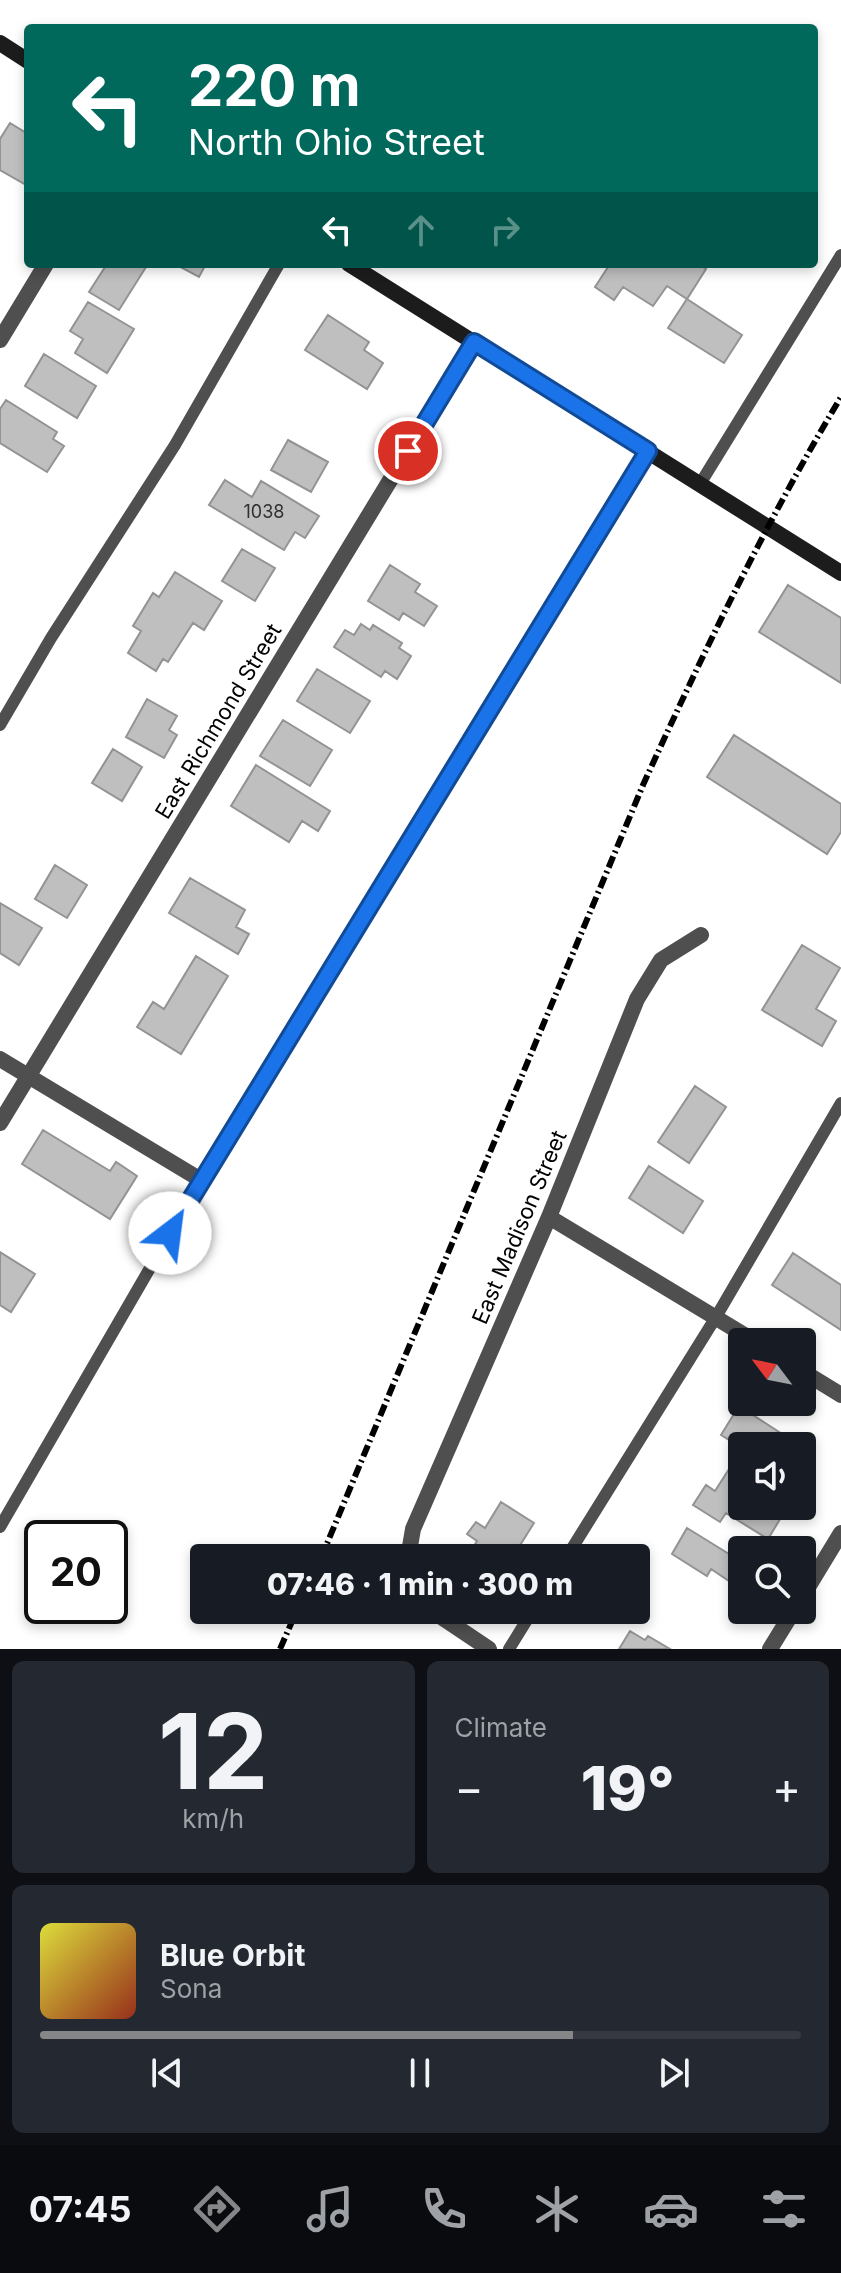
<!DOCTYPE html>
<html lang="en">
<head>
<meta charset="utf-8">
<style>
	:root { --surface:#171b24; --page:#242831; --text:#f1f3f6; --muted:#9ea1a6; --line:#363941; --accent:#858687 }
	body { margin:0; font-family:Inter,sans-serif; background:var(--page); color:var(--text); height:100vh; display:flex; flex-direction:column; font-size:30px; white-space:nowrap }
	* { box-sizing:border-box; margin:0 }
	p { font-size:26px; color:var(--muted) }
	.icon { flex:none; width:44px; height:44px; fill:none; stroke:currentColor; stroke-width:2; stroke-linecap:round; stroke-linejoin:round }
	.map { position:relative; height:1649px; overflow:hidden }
	.panel { display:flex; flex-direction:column; gap:12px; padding:12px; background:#0d0f14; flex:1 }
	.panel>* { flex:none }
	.guide { position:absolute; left:24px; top:24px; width:794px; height:244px; border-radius:8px; box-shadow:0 4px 12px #0003; background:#00695c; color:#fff; overflow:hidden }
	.needle { width:52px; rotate:302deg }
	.controls { position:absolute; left:728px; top:1328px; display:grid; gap:16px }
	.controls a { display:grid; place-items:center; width:88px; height:88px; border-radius:8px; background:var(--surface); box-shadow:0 4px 12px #0003; font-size:40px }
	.speed { position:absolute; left:24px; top:1520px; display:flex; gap:16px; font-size:40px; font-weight:700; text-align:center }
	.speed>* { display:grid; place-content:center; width:104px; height:104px; border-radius:50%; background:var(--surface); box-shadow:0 4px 12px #0003; line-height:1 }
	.speed .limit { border:4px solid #111; border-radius:12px; background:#fff; color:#111 }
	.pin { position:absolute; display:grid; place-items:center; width:68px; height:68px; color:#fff; margin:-34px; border:4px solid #fff; border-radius:50%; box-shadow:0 2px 8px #0007 }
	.me { position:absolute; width:88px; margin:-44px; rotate:30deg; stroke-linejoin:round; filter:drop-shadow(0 0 6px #0008) }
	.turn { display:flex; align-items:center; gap:28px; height:168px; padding:0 32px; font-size:36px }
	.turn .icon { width:104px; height:104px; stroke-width:2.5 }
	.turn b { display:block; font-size:56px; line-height:68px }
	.lanes { display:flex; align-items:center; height:76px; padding:0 32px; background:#0003; justify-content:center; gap:40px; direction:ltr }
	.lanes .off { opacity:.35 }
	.big { font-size:60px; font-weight:800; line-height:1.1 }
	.panel .card { flex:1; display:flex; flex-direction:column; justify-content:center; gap:12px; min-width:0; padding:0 28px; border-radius:12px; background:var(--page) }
	.panel .dial { align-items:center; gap:0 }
	.dial b { font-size:104px; line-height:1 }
	.song { display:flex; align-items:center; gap:24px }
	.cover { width:96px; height:96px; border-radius:12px; background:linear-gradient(135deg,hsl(60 70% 55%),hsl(10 70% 35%)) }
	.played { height:8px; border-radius:4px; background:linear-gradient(90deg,var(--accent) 70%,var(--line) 70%) }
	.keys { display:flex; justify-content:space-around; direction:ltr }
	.heat { display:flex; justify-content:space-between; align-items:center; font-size:44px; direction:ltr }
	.panel .tiles { flex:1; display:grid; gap:12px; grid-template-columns:1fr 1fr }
	.card:last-child { grid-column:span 2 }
	.trip { position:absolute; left:190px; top:1544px; width:460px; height:80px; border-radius:8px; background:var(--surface); box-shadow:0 4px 12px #0003; font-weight:800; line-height:80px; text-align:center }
	.dock { display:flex; height:128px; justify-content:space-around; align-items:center; background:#090b0e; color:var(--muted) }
	.dock .icon { width:56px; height:56px }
	.dock .selected { color:var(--accent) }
	.dock b { font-size:36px; color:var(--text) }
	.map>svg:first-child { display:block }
	.building { fill:#bfbfbf; stroke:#939393; stroke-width:2 }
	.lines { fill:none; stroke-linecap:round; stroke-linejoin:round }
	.lane { stroke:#4f4f4f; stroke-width:12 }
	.street { stroke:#4f4f4f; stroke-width:16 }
	.secondary { stroke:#1c1c1c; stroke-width:16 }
	.rail { stroke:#000; stroke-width:6; stroke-dasharray:12 4 2 4; stroke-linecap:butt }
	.route-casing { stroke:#114b97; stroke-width:20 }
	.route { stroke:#1a73e8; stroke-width:14 }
	.labels { text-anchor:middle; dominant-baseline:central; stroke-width:7; stroke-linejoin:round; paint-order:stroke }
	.number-label { font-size:18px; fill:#303030 }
	.street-label { font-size:22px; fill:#000; stroke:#fff }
</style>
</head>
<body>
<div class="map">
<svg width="841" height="1649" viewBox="0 0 841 1649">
	<rect width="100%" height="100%" fill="#fff"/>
	<path class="building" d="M 10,123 L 28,134 L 28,186 L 0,170 L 0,139 Z
		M 107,264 L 142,264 L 146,267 L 119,310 L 89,292 Z
		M 175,264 L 206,264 L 199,277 Z
		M 610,264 L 699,264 L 706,269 L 687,299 L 667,286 L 653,306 L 623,287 L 614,300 L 595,287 Z
		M 687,299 L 742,335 L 724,363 L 668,328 Z
		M 88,302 L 134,329 L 107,373 L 75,353 L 83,339 L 70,331 Z
		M 328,315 L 369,342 L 364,350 L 383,363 L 367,389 L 305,350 Z
		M 44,354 L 96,386 L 77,418 L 25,386 Z
		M 6,400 L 57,432 L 53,439 L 64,446 L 47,472 L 0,443 L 0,409 Z
		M 288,440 L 328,462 L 311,492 L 271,470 Z
		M 225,480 L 252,497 L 261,481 L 319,516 L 305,538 L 295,532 L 284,550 L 209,505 Z
		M 242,549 L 275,568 L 255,601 L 222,581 Z
		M 390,565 L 420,584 L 415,592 L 437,606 L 424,626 L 403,613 L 399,620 L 368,601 Z
		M 175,572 L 222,601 L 204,630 L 193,623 L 168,662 L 163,659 L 156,671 L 128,653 L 141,631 L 133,626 L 153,593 L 159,597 Z
		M 788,585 L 841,618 L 841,683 L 759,632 Z
		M 361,624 L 370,630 L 373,625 L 402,643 L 399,648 L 411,656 L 397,679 L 385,671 L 381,677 L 334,647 L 345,630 L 354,635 Z
		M 317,669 L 370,701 L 350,733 L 297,701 Z
		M 147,699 L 177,716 L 169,730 L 177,735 L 164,758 L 126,737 Z
		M 283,720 L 332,750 L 310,786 L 260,756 Z
		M 734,735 L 841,804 L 841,832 L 827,854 L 707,777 Z
		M 113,749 L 142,767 L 122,801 L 92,783 Z
		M 256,765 L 330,811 L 318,831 L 302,821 L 289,842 L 231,806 Z
		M 55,865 L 87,885 L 67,918 L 35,899 Z
		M 190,878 L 245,910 L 236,927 L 249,934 L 238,954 L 169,913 Z
		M 0,903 L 42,928 L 19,965 L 0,953 Z
		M 802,945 L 840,968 L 816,1009 L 836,1021 L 822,1046 L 762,1010 Z
		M 196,956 L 228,976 L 181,1054 L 137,1027 L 153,1002 L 164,1009 Z
		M 695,1086 L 726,1107 L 689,1163 L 658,1142 Z
		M 43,1130 L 110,1171 L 116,1162 L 137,1176 L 110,1219 L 22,1164 Z
		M 649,1166 L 703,1201 L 683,1233 L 629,1198 Z
		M 0,1252 L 35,1274 L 11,1312 L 0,1305 Z
		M 793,1253 L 841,1285 L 841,1330 L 772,1285 Z
		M 739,1406 L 793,1441 L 798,1435 L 811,1444 L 802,1457 L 802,1446 L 742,1446 L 742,1448 L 721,1435 Z
		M 729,1469 L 742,1477 L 742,1506 L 788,1506 L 768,1539 L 726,1513 L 720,1522 L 693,1505 L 706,1485 L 715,1491 Z
		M 501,1502 L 534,1523 L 512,1558 L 475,1558 L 469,1554 L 477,1541 L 467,1534 L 476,1522 L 485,1528 Z
		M 687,1528 L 742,1562 L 742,1567 L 732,1583 L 711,1569 L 707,1576 L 672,1554 Z
		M 630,1631 L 645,1640 L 648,1636 L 670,1649 L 619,1649 Z"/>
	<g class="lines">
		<path class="lane" d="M 700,484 L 841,255
			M 0,725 L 51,638 L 175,445 L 279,264
			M 0,1527 L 201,1180 L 648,451
			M 566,1558 L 716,1317 L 841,1103
			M 509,1649 L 533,1610"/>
		<path class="street" d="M 0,340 L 46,264
			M 0,1059 L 201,1180
			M 0,1123 L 474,342
			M 549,1217 L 756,1342
			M 802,1371 L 841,1395
			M 408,1558 L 413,1529 L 549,1217 L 637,999 L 661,960 L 701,935
			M 802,1597 L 841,1533
			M 431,1610 L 489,1649
			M 770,1649 L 794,1610"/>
		<path class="secondary" d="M 0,43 L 28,61
			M 349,264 L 841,573"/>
		<path class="rail" d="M 321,1558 L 643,785 C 703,653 766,522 841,397
			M 280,1649 L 297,1610"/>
	</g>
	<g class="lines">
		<g class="route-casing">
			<path id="route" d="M 170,1233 L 648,451 L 474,342 L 408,451"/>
		</g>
		<use href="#route" class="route"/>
	</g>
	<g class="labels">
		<g class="number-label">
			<text x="264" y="511">1038</text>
		</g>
		<g class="street-label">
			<text transform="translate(218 721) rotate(-59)">East Richmond Street</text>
			<text transform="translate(519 1227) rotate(-67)">East Madison Street</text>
		</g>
	</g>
</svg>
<div class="controls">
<a><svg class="needle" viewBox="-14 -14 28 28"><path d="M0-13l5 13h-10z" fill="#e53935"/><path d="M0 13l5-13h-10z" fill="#9ea1a6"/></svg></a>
<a><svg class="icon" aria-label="sound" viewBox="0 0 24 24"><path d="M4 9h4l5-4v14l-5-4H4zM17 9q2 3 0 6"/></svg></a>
<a><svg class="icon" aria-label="search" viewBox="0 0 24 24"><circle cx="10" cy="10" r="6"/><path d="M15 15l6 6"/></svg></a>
</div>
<div class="speed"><div class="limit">20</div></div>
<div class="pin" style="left:408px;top:451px;background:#d93025"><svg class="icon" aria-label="arrive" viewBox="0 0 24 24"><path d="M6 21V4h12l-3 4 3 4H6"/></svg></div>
<svg class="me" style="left:170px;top:1233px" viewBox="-20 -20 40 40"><circle r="19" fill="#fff"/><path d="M0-13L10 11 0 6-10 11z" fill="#1a73e8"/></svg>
<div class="trip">07:46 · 1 min · 300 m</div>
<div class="guide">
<div class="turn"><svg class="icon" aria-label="left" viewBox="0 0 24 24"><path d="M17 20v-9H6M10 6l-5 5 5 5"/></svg><div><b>220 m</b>North Ohio Street</div></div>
<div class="lanes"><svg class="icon" aria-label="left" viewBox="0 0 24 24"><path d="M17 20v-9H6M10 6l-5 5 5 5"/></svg><svg class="icon off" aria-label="ahead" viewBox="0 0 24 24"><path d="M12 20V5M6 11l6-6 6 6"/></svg><svg class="icon off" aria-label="right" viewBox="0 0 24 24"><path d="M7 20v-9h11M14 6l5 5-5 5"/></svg></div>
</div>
</div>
<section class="panel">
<div class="tiles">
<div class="card dial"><b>12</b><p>km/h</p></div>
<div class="card"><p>Climate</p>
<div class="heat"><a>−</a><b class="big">19°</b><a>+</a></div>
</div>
<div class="card">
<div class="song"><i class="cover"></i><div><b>Blue Orbit</b><p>Sona</p></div></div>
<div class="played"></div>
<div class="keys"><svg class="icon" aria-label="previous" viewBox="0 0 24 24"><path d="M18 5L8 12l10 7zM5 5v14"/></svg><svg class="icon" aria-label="pause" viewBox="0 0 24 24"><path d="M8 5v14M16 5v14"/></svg><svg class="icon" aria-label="next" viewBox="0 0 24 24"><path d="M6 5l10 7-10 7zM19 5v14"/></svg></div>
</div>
</div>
</section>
<nav class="dock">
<b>07:45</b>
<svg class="icon selected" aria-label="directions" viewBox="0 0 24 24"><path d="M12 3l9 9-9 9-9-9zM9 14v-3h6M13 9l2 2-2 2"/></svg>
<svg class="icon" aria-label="music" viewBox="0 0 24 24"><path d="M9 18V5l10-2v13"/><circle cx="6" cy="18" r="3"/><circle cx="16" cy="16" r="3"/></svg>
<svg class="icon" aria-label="phone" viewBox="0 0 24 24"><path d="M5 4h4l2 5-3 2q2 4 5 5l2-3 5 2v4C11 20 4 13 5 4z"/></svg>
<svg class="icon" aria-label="climate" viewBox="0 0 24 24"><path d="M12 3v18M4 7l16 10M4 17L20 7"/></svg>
<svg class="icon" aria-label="car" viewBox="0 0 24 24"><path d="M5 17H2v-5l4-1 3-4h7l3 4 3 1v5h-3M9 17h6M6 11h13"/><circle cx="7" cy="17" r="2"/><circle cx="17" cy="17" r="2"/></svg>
<svg class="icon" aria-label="filters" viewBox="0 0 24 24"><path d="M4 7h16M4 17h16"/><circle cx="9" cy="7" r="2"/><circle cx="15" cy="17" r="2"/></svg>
</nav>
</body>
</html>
